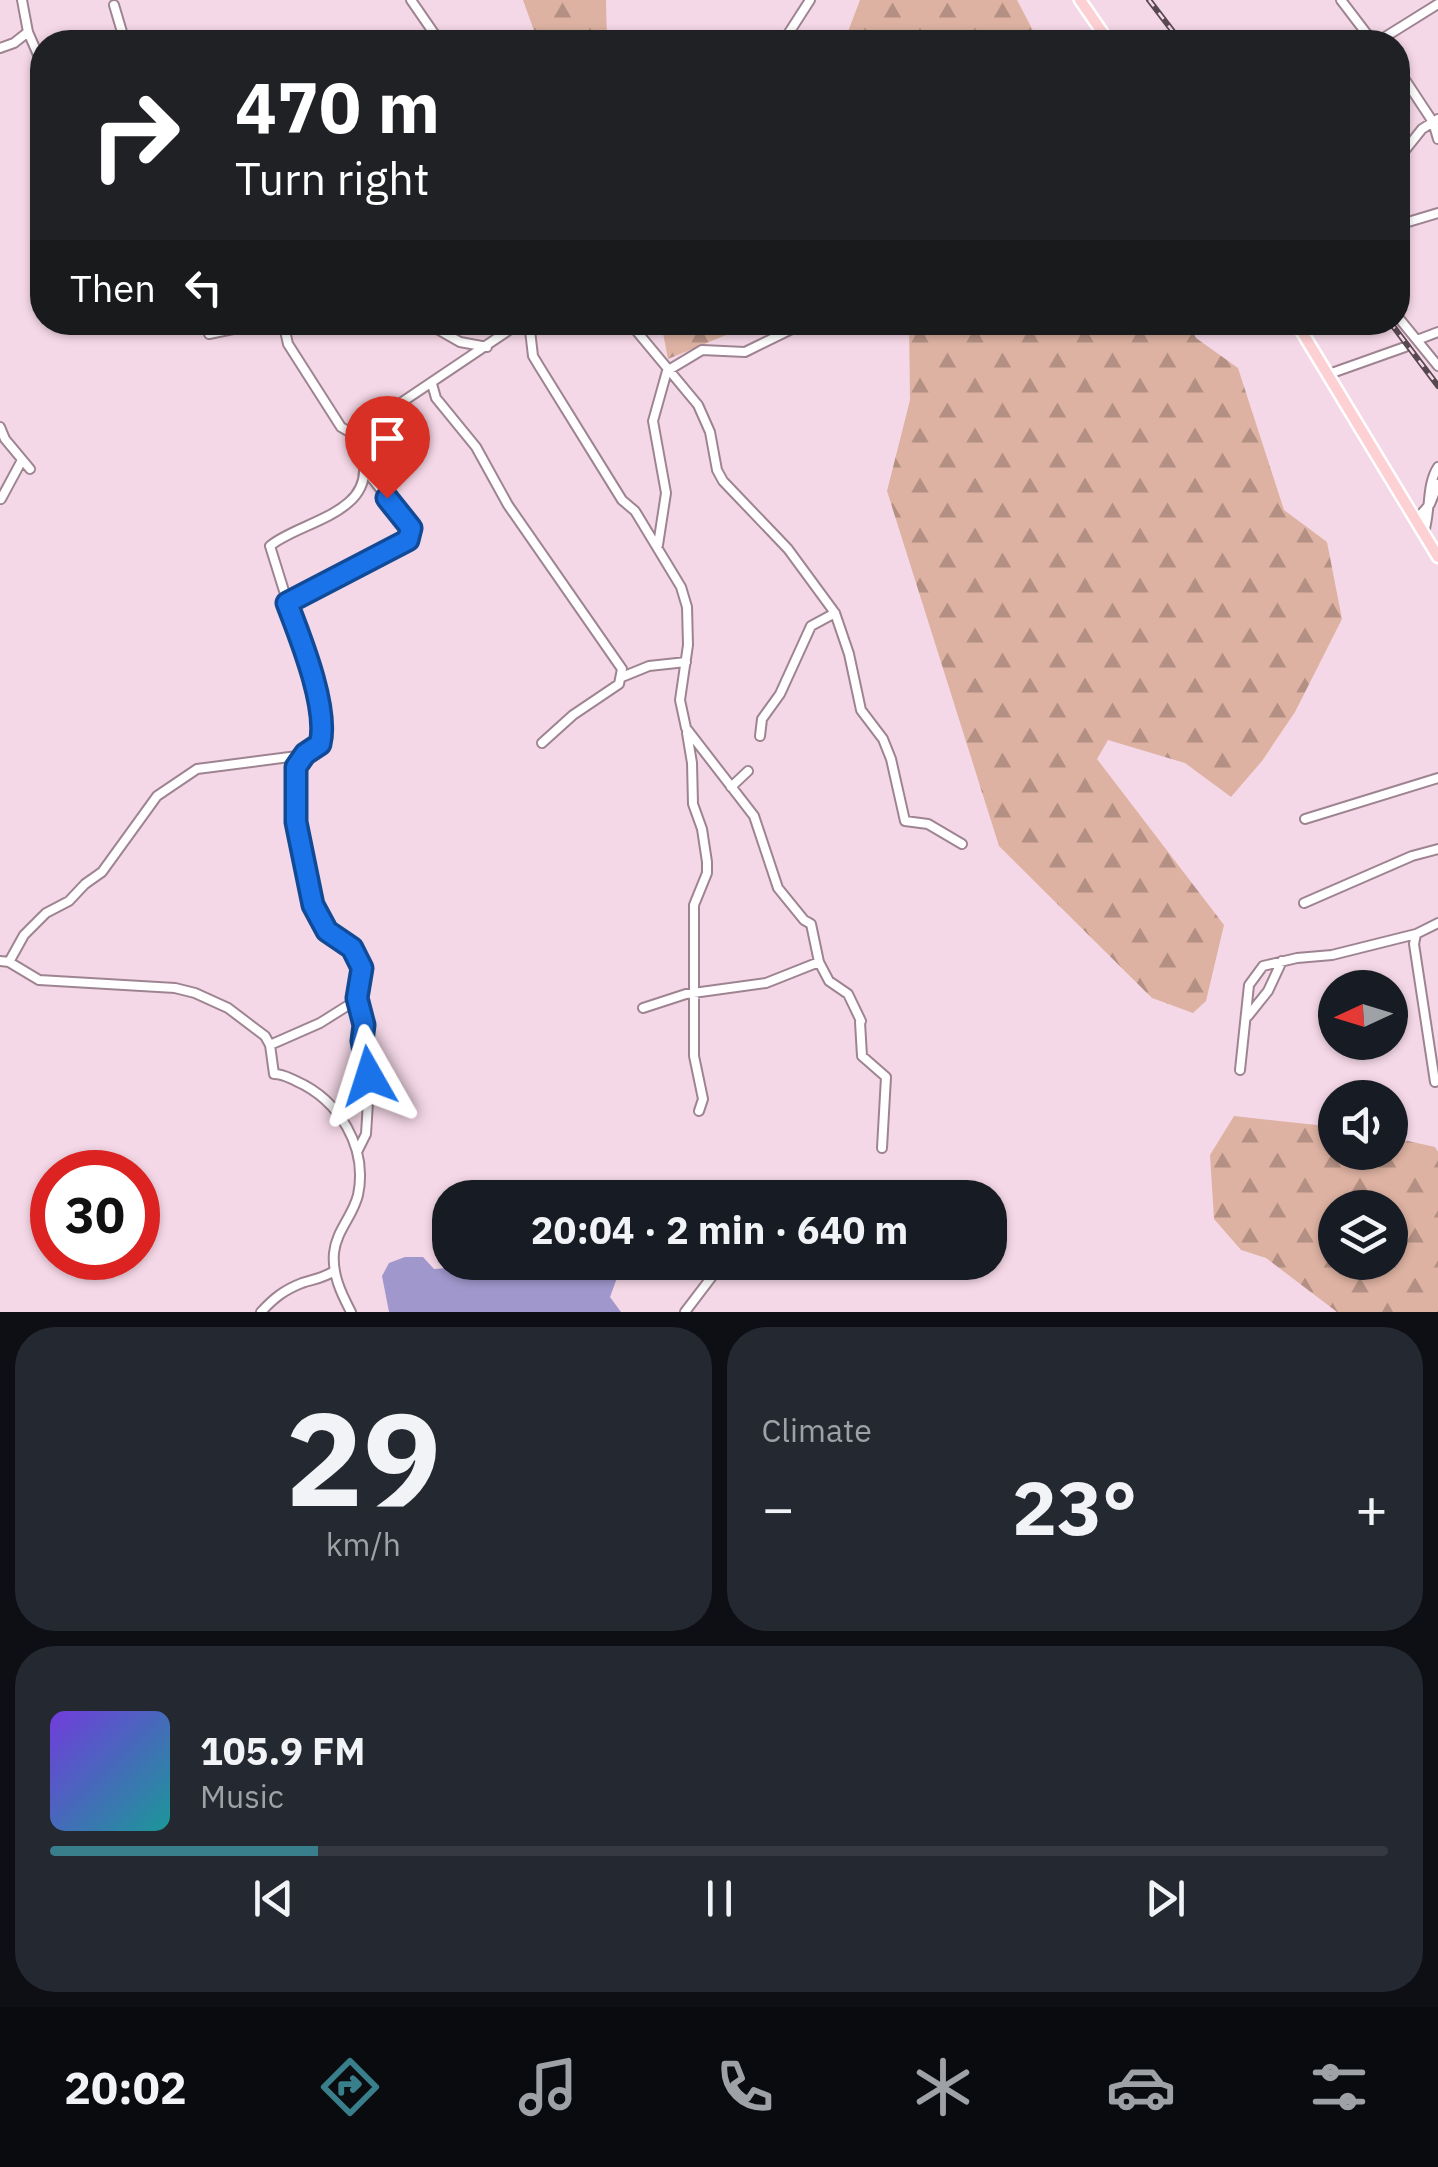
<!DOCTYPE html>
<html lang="en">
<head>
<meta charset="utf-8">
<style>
	:root { --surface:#171b24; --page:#242831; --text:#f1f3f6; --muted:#9ea1a6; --line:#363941; --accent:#397f8b }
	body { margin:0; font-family:"IBM Plex Sans",sans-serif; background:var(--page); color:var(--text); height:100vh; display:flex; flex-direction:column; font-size:38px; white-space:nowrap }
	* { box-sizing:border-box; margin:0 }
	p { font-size:32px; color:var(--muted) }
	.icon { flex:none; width:55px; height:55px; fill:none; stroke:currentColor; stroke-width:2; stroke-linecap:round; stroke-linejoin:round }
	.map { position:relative; height:1312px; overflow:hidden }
	.sheet { display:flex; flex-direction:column; gap:15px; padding:15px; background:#0d0f14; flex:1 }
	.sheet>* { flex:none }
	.guide { position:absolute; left:30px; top:30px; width:1380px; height:305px; border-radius:40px; box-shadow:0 2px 8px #0004; background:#202124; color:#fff; overflow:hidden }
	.needle { width:65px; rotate:266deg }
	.controls { position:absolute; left:1318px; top:970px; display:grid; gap:20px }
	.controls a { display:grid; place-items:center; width:90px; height:90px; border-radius:50%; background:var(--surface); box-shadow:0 2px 8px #0004; font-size:50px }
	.speed { position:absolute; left:30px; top:1150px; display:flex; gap:20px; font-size:50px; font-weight:700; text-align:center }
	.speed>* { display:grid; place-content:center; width:130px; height:130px; border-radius:50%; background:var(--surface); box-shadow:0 2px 8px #0004; line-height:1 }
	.speed .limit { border:15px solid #d22; background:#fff; color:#111 }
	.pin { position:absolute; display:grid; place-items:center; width:85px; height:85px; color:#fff; margin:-102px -42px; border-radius:50% 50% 50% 0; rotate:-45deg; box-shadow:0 0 10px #0007 }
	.pin .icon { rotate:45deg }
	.me { position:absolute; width:110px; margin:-55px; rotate:354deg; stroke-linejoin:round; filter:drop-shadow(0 0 8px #0008) }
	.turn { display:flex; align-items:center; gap:35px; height:210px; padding:0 40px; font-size:45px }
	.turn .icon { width:130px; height:130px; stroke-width:2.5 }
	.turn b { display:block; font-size:70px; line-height:85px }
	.then { display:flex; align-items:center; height:95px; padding:0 40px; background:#0003; gap:20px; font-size:38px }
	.big { font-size:75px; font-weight:700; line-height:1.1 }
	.sheet .tile { flex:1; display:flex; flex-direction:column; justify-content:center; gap:15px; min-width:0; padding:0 35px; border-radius:40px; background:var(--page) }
	.sheet .dial { align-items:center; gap:0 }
	.dial b { font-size:130px; line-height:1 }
	.song { display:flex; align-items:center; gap:30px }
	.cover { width:120px; height:120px; border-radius:15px; background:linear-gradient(135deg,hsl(260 70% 55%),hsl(180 70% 35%)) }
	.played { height:10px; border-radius:5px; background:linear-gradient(90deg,var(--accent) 20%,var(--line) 20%) }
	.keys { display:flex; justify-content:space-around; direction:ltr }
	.heat { display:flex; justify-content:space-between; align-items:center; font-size:55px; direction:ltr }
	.sheet .tiles { flex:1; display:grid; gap:15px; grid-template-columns:1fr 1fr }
	.tile:last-child { grid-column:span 2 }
	.trip { position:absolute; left:432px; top:1180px; width:575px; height:100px; border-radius:40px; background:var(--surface); box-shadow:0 2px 8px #0004; font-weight:700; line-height:100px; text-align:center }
	.dock { display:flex; height:160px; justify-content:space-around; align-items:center; background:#090b0e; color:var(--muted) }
	.dock .icon { width:70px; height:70px }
	.dock .active { color:var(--accent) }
	.dock b { font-size:45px; color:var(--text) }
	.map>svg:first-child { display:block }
	.forest { fill:url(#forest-firs); fill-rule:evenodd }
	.water { fill:#a097cc }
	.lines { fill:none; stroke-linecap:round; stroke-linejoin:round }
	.minor-casing { stroke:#9e8491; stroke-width:12 }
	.major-casing { stroke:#fff; stroke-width:15 }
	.minor { stroke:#fff; stroke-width:8 }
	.major { stroke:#fdd0d4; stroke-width:10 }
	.rail-casing { stroke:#584951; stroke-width:6 }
	.rail { stroke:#f5d8e7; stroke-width:2.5; stroke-dasharray:8; stroke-linecap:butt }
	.route-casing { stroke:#114b97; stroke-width:25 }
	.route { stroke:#1a73e8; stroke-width:18 }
</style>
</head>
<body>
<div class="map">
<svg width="1438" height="1312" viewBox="0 0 1438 1312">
	<defs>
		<pattern id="forest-firs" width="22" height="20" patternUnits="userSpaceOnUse" patternTransform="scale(2.5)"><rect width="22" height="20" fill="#ddb2a2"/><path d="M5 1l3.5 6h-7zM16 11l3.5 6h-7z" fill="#b49084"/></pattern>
	</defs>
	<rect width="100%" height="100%" fill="#f5d8e7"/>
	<path class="forest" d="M 523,0 L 606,0 L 607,42 L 538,42 Z
		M 860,0 L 1017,0 L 1039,42 L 844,42 Z
		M 661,323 L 661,322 L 755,323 L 668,359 Z
		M 909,323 L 1188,323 L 1196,338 L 1238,368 L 1284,510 L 1327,542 L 1342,619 L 1295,712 L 1262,761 L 1231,797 L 1185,763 L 1108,740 L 1097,759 L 1224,925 L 1206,1001 L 1193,1013 L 1152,998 L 999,846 L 887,491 L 910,400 Z
		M 1234,1116 L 1335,1127 L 1335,1152 L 1390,1152 L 1390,1137 L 1435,1147 L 1438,1152 L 1438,1312 L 1337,1312 L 1266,1258 L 1241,1250 L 1214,1219 L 1210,1155 ZM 1335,1208 L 1390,1208 L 1390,1262 L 1335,1262 Z"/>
	<path class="water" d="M 405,1257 L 423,1257 L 434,1269 L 461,1267 L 461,1262 L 638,1262 L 643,1269 L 618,1275 L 610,1297 L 621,1312 L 389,1312 L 382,1276 L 389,1263 Z"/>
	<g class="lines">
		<g class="minor-casing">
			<path id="minor" d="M 22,0 L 28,32 L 42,64
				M 411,0 L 440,42
				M 1341,0 L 1373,42
				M 114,5 L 125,42
				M 783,42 L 810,0
				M 1377,42 L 1438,4
				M 0,48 L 14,43 L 28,32
				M 1398,69 L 1433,122 L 1438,139
				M 1398,159 L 1422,129 L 1438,119
				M 1398,225 L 1438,213
				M 1398,317 L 1438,366
				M 283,322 L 288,344 L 341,427 L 355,435
				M 425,322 L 460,342 L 487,347
				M 529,322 L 533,356 L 539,366 L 622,500 L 635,511 L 681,587 L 687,607 L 688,645 L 680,700 L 686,728 L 754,816 L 778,888 L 804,920 L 811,924 L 819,962 L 829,981 L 848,994 L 861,1021
				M 629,322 L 698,405 L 710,432 L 717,470 L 723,481 L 788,549 L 835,613 L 849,654 L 861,710 L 883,739 L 891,759 L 905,821 L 928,824 L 962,844
				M 209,334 L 268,322
				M 1417,340 L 1438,332
				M 1329,374 L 1405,347
				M 432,384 L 436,398 L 476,447 L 508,505 L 622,669 L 619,684 L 573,715 L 542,743
				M 0,427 L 5,439 L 30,469
				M 1,499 L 22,460
				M 1416,520 L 1430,504 L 1438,484
				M 1424,532 C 1431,511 1426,485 1438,467
				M 658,545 L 666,493 L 653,421 L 667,371 L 702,350 L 745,352 L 802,324
				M 287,603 L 408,540 L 411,528 L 364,468
				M 622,677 L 649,666 L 686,662
				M 687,733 L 692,763 L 693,804 L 702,829 L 707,862 L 707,873 L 694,905 L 694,1056 L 703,1099 L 699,1111
				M 760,736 L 762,719 L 780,694 L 811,626 L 835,613
				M 731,787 L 748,771
				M 1305,819 L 1438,778
				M 1304,903 L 1412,856 L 1438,849
				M 0,961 L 9,962 L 39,980 L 175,988 L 195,993 L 228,1008 L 265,1036 L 270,1045 L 274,1074 C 283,1074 287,1077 296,1081 C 339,1100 368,1147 358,1195 C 353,1216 336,1231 334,1253 C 332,1274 341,1293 351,1312
				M 9,962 L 24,935 L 46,913 L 69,901 L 85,884 L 102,872 L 157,796 L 197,769 L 305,755
				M 357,998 L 364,1025 L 362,1041 L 369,1086 L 366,1134 L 358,1150
				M 643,1008 L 686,994 L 766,983 L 819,962
				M 1248,1016 L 1268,991 L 1282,961
				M 860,1022 L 862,1056 L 886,1077 L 882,1148
				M 270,1045 L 320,1023 L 355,1001 L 362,971 C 355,945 342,947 327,931 C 307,909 284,790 297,764 C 302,754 313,751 320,744 L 323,732 L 318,700 L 270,546 C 298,522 374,514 363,461 C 361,454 357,447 354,439 L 359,431 L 521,322
				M 1240,1070 L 1249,985 L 1263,966 L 1297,958 L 1332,955 L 1416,934
				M 1435,1082 L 1414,944 L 1416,934 L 1438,923
				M 261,1312 C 274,1298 284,1290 302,1283 C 314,1279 324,1278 334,1271
				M 685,1312 L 723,1262"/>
		</g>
		<g class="major-casing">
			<path id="major" d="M 1080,0 L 1109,42
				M 1296,322 L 1438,557"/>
		</g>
		<use href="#minor" class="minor"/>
		<use href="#major" class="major"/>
		<g class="rail-casing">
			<path id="rail" d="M 1149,0 L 1181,42
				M 1390,322 L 1438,386"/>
		</g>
		<use href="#rail" class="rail"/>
	</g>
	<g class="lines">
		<g class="route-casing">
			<path id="route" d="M 369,1076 L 362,1041 L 364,1025 L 357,998 L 362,968 L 352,948 L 327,931 L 313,905 L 296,822 L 296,767 L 305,754 L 320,744 C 329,708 300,637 287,603 L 408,540 L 411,528 L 387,498"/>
		</g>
		<use href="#route" class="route"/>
	</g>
</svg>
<div class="controls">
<a><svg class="needle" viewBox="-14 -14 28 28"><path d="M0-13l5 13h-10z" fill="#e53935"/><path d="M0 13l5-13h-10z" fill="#9ea1a6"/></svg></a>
<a><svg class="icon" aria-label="sound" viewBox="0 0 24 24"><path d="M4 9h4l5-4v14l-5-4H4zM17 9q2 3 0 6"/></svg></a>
<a><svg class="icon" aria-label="layers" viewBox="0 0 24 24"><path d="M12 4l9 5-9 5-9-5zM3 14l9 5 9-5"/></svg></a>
</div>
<div class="speed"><div class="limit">30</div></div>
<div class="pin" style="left:387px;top:498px;background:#d93025"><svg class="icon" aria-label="arrive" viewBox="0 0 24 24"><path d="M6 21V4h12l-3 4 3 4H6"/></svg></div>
<svg class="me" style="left:369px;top:1076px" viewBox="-20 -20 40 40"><path d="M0-17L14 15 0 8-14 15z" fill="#1a73e8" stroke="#fff" stroke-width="4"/></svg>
<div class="trip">20:04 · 2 min · 640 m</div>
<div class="guide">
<div class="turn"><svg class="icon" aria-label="right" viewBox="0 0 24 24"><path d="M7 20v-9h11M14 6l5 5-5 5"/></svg><div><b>470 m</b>Turn right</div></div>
<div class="then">Then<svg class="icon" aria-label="left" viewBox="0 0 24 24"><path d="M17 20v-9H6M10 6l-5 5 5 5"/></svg></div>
</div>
</div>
<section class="sheet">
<div class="tiles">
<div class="tile dial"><b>29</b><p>km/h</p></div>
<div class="tile"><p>Climate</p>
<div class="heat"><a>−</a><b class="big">23°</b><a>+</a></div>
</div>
<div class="tile">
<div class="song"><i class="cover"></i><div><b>105.9 FM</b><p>Music</p></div></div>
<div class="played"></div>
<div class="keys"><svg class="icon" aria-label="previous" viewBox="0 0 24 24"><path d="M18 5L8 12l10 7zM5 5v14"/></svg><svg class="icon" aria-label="pause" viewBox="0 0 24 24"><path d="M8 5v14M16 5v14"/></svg><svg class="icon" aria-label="next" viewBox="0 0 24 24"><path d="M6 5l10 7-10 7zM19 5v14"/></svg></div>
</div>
</div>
</section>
<nav class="dock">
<b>20:02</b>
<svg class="icon active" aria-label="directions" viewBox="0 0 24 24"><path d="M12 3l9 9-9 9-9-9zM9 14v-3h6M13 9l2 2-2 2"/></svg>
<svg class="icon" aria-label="music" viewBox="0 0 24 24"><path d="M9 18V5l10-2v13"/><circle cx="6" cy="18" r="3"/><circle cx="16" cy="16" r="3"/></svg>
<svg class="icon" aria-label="phone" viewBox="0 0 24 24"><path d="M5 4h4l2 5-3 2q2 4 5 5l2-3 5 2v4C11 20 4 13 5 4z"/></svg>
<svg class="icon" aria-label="climate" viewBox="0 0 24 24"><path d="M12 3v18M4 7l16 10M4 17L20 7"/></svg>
<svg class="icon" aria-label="car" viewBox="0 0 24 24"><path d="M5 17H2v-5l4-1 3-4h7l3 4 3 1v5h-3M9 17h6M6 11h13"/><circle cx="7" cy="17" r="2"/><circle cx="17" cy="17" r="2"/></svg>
<svg class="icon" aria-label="filters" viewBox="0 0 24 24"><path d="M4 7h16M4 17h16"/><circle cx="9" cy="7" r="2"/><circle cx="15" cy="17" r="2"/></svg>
</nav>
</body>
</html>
